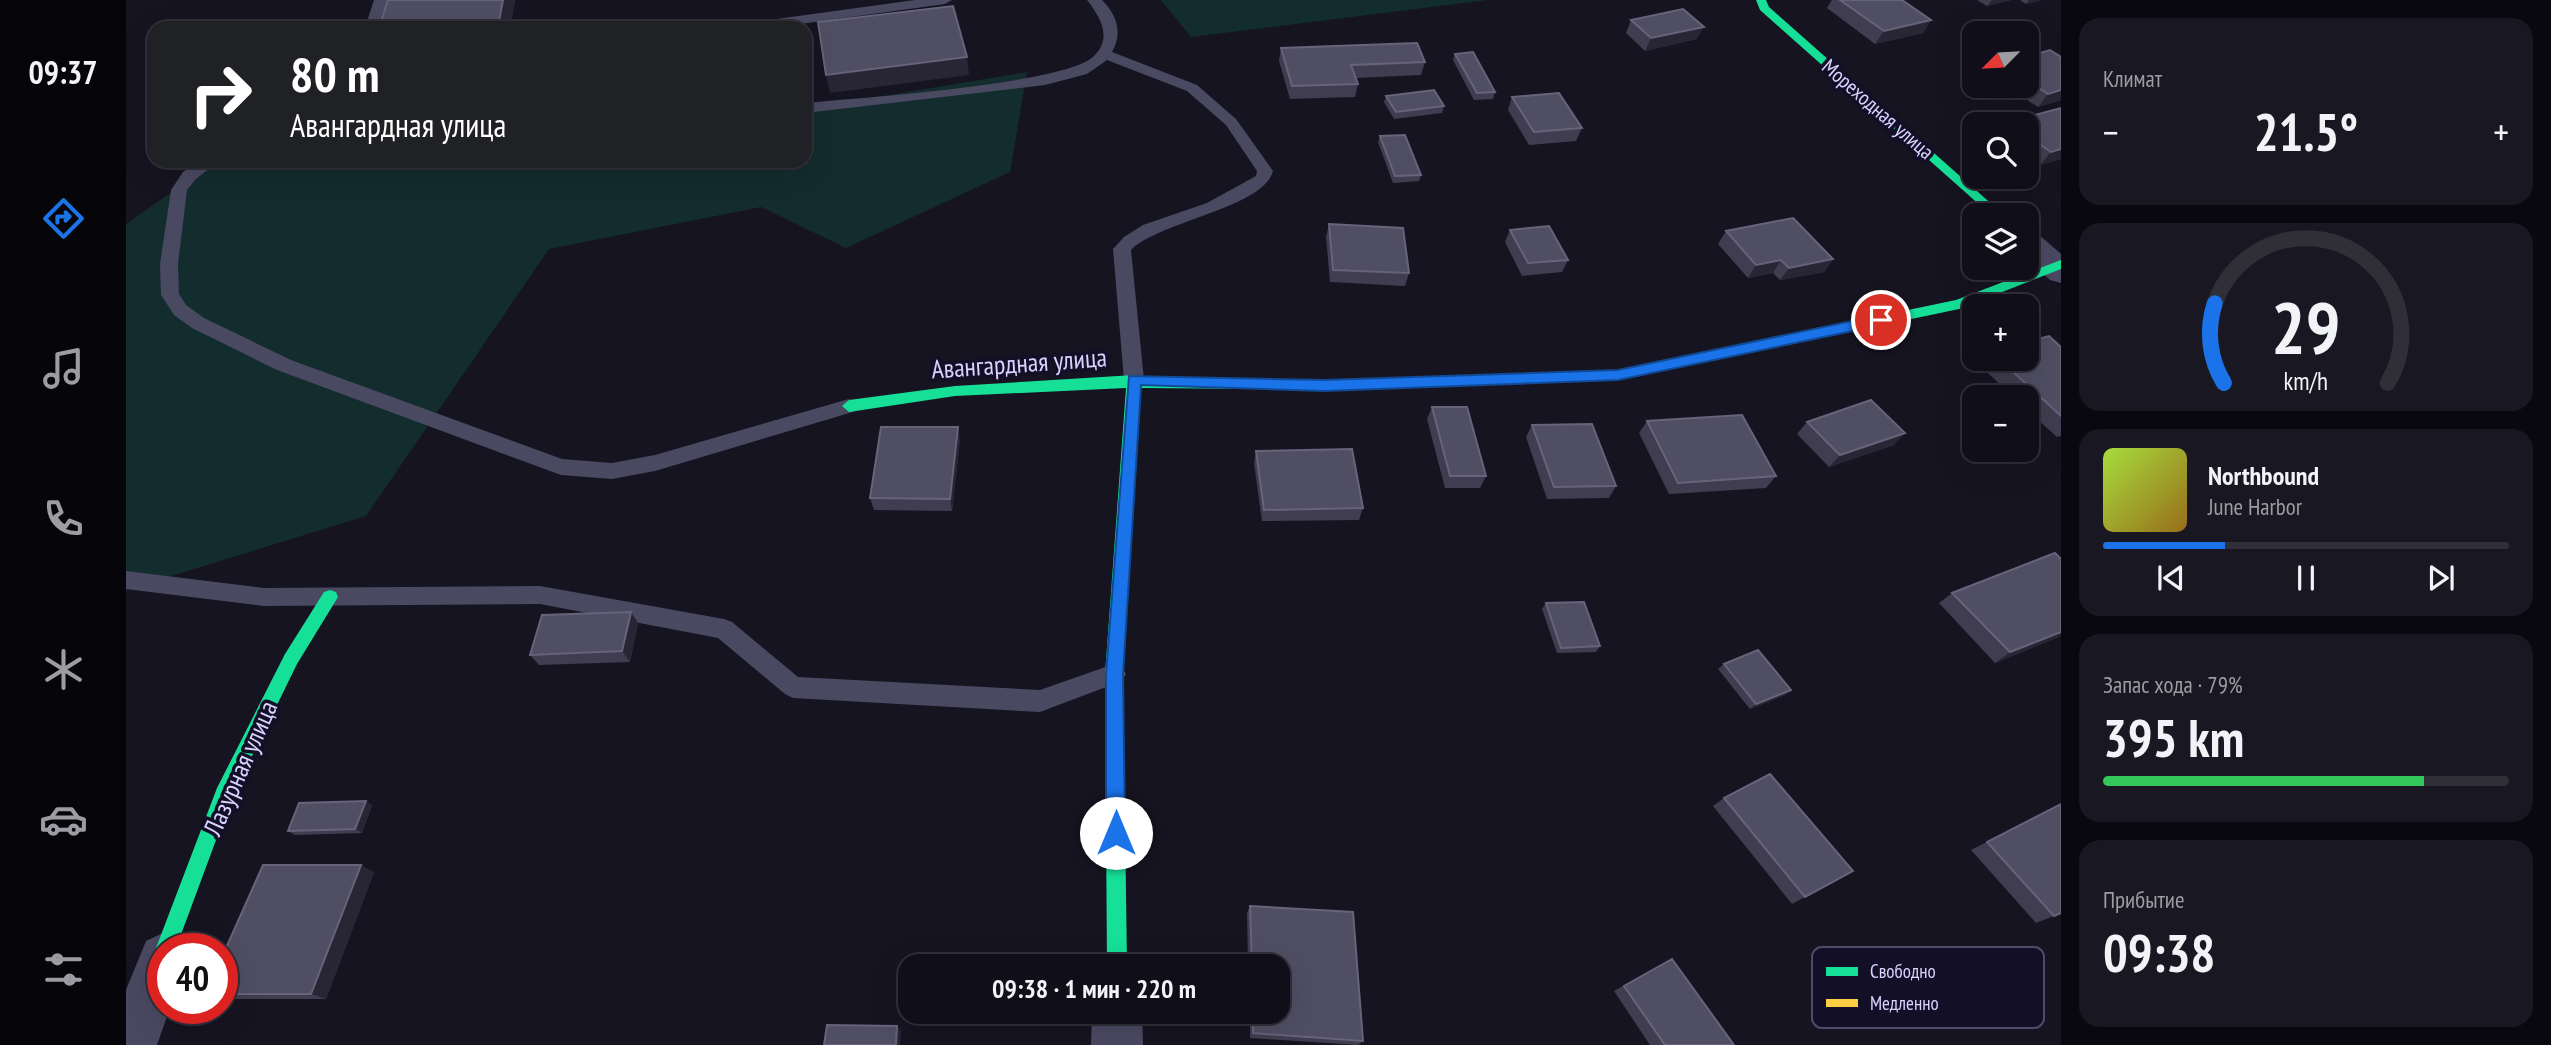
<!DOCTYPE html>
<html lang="ru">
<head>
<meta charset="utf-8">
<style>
	:root { --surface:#100f19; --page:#191822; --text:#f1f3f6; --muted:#9c9ca2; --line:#302f38; --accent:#1a73e8 }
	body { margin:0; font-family:"PT Sans Narrow",sans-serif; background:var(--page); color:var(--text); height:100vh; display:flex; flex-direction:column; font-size:26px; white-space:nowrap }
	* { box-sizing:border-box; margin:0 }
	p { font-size:23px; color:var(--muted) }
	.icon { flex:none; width:38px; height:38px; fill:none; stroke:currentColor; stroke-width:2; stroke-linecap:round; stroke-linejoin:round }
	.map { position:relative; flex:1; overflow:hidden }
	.drawer { display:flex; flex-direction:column; gap:18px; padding:18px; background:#09080e; width:490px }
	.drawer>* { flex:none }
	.top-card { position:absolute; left:21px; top:21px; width:665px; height:147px; border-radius:21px; box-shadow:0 7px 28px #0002,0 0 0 2px var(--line); background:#202124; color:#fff; overflow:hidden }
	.needle { width:46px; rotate:246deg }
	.buttons { position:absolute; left:1836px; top:21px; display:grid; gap:14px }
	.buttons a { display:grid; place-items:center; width:77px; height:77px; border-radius:14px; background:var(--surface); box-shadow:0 7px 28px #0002,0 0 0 2px var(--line); font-size:35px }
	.speed { position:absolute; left:21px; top:933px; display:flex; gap:14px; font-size:35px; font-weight:700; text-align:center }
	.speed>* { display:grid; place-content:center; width:91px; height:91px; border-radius:50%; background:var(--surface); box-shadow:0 7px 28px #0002,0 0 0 2px var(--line); line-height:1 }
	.speed .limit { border:10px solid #d22; background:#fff; color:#111 }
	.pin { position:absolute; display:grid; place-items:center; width:60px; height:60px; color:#fff; margin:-30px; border:4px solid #fff; border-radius:50%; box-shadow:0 2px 7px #0007 }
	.me { position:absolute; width:77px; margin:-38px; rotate:0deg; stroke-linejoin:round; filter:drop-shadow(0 0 5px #0008) }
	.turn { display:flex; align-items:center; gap:24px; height:147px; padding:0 28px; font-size:32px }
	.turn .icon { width:91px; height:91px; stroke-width:2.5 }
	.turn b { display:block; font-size:49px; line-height:60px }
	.big { font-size:52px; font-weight:700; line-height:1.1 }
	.drawer .widget { flex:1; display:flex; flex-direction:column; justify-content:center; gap:10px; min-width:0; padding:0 24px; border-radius:21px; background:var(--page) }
	.drawer .dial { align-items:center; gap:0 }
	.dial svg { height:182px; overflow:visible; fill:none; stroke:var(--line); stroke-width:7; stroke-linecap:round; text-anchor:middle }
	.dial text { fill:var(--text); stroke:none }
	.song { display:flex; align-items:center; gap:21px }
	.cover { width:84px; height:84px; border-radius:10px; background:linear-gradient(135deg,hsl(80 70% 55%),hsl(40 70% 35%)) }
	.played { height:7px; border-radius:4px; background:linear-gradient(90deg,var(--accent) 30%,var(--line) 30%) }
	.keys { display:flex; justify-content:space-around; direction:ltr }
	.heat { display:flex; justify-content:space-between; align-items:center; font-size:38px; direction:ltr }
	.charge { height:10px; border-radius:5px; background:linear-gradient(90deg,#34c759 79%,var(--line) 0) }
	.trip { position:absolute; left:772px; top:954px; width:392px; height:70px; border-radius:21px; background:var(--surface); box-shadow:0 7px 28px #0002,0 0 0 2px var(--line); font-weight:700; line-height:70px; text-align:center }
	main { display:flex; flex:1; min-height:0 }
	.tabs { display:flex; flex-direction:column; width:126px; justify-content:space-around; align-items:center; background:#06060a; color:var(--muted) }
	.tabs .icon { width:49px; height:49px }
	.tabs .current { color:var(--accent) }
	.tabs b { font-size:32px; color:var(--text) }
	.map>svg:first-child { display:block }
	.green { fill:#132c2d }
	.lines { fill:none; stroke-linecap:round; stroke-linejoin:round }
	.lane { fill:#4a4962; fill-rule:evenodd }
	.street { fill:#4a4962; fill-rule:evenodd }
	.fast { fill:#16e098; fill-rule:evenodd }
	.slow { fill:#ffcf43; fill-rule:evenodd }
	.wall { fill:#403d50 }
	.shaded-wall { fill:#282635 }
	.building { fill:#504e63; stroke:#66637b; stroke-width:2 }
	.route { fill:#1a73e8; stroke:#114b97; stroke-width:2 }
	.labels { text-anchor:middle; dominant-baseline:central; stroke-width:7; stroke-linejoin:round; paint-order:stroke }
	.far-street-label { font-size:21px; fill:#d9d4ff; stroke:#130f26 }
	.street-label { font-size:26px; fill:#d9d4ff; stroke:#130f26 }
	.key { fill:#130f26; stroke:#4e4a67; stroke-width:2 }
	.key-label { font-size:19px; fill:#d9d4ff }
</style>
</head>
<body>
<main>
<nav class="tabs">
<b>09:37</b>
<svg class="icon current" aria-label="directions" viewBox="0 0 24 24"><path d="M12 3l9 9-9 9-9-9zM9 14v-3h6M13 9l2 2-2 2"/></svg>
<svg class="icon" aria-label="music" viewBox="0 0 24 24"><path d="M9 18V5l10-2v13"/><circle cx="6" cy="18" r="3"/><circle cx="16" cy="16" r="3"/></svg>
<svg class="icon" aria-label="phone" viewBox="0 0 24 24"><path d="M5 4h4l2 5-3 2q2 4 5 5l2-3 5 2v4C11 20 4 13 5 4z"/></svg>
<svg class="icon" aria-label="climate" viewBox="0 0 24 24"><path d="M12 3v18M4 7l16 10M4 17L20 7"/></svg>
<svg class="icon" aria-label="car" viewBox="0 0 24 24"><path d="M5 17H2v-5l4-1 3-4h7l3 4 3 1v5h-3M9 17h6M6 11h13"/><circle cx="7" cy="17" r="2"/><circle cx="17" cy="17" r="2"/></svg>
<svg class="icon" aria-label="filters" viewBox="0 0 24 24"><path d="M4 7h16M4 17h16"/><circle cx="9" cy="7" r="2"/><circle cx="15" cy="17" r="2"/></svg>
</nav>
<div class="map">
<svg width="1935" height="1045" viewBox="0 0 1935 1045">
	<rect width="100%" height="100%" fill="#161421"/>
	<path class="green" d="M 1035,0 L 1362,0 L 1065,37 Z
		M 901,72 L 884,172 L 720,248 L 635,207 L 423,249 L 240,516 L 0,590 L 0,224 L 90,161 L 679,161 L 679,109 Z"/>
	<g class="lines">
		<path class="lane" d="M 248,0 L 262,0 L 253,28 L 239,28 Z
			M 789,0 L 826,0 L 819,4 L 645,28 L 607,28 L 614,24 Z
			M 961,0 L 976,0 C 991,15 997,33 986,52 L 1071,85 L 1110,119 L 1147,171 C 1138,208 1034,221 1005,250 L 1018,380 L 1008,387 L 998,380 L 987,249 L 998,237 L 1017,225 L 1081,203 L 1130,176 L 1131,171 L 1100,125 L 1061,91 L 981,60 L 961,74 L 919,85 L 679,113 L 679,103 C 729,98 942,84 968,56 C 987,37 974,17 961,0 Z
			M 73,161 L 92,161 L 69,180 L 61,190 L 52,264 L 53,294 L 60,305 L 78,318 L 165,360 L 436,459 L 486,463 L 529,455 L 723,399 L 733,406 L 730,411 L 529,471 L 486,479 L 435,475 L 151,370 L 66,328 L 48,315 L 35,295 L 34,264 L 45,190 L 57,172 Z
			M 0,571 L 138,588 L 414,586 L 598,619 L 606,622 L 672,677 L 914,690 L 988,664 L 996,667 L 1000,674 L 996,681 L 914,712 L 667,698 L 659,694 L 592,638 L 414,604 L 138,606 L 0,589 Z"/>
		<path class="street" d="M 1900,230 L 1911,233 L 1935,254 L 1935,283 L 1924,280 L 1900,258 Z
			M 37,933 L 54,941 L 58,948 L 37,948 L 37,1008 L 44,1008 L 31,1045 L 0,1045 L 0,990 L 20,941 Z
			M 966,1012 L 1016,1012 L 1017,1045 L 965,1045 Z"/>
		<path class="fast" d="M 1630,0 L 1640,0 L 1643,7 L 1878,215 L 1865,215 L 1634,10 Z
			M 1935,260 L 1935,269 L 1833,309 L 1609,356 L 1602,351 L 1609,346 L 1830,300 Z
			M 1008,375 L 1013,377 L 1148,379 L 1155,384 L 1148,389 L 1015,388 L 997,674 L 1001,966 L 981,966 L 979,674 L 1000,388 L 829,396 L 723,412 L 716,406 L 723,400 L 829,386 Z
			M 204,590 L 210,592 L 212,597 L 171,664 L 106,797 L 50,948 L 37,948 L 37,957 L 33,955 L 30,948 L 91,788 L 159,654 L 198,592 Z"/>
		<path class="slow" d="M 1609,346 L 1616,351 L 1614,355 L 1492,380 L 1198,391 L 1148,389 L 1141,384 L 1148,379 L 1198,381 L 1492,370 Z"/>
	</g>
	<path class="wall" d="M 389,0 L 384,28 L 253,28 Z
		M 1706,0 L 1776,0 L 1805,20 L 1797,33 L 1749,44 L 1701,8 Z
		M 1851,0 L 1885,0 L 1861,6 Z
		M 1894,0 L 1915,0 L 1900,4 Z
		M 1505,20 L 1571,39 L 1519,51 L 1500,33 Z
		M 1155,48 L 1299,62 L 1295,75 L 1230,78 L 1232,84 L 1229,97 L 1164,99 L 1153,61 Z
		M 1329,54 L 1369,92 L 1367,99 L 1348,100 L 1327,60 Z
		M 1900,57 L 1935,100 L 1912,107 L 1880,86 L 1900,86 Z
		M 1260,96 L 1318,106 L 1316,113 L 1268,119 L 1258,102 Z
		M 1386,97 L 1456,128 L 1450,141 L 1403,145 L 1382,110 Z
		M 1935,108 L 1935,159 L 1914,165 L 1900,155 L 1900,124 L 1881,124 L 1883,122 Z
		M 1254,136 L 1295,175 L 1293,181 L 1267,183 L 1252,142 Z
		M 1203,224 L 1283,273 L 1279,286 L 1204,282 L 1200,237 Z
		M 1384,230 L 1442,260 L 1436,272 L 1396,276 L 1379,242 Z
		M 1600,231 L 1707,259 L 1698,272 L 1654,280 L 1647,273 L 1622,278 L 1592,244 Z
		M 1935,347 L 1935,436 L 1931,437 L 1900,409 L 1900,397 L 1888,397 L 1852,364 L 1857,359 L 1900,359 Z
		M 1306,407 L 1360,476 L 1354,488 L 1319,488 L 1301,419 Z
		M 1521,421 L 1650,476 L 1640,488 L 1543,494 L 1513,433 Z
		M 1681,422 L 1768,445 L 1703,467 L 1671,434 Z
		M 1406,425 L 1490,486 L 1483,498 L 1421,499 L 1400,437 Z
		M 834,439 L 826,511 L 748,510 L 744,498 Z
		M 1130,451 L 1237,508 L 1233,520 L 1136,521 L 1128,463 Z
		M 1935,559 L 1935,636 L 1869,663 L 1813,603 L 1826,593 Z
		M 1420,603 L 1474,646 L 1470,652 L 1431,653 L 1416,609 Z
		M 505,612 L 512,623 L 504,662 L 413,665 L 404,655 Z
		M 1598,664 L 1665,690 L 1659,695 L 1624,709 L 1592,669 Z
		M 1598,798 L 1727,871 L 1666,904 L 1587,806 Z
		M 1935,804 L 1928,916 L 1910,923 L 1845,850 Z
		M 246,805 L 236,833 L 169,835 L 162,831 Z
		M 248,872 L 200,999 L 96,999 L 96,957 Z
		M 1124,906 L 1237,1041 L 1232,1045 L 1124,1038 L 1124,1012 L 1152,1012 L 1152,966 L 1122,966 L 1121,913 Z
		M 1546,959 L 1608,1045 L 1524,1045 L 1488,991 Z"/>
	<path class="shaded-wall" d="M 377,0 L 389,0 L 384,28 L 376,28 L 373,21 Z
		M 1866,0 L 1885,0 L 1861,6 Z
		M 1903,0 L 1915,0 L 1900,4 Z
		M 1805,20 L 1797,33 L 1749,44 L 1758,31 Z
		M 1578,27 L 1571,39 L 1519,51 L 1525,38 Z
		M 841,57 L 843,75 L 704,93 L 700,75 Z
		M 1935,90 L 1935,100 L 1912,107 L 1922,94 Z
		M 1935,149 L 1935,159 L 1914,165 L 1925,152 Z
		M 1707,259 L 1698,272 L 1654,280 L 1663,268 Z
		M 1655,260 L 1647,273 L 1622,278 L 1630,265 Z
		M 832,427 L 834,439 L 826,511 L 824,499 Z
		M 1779,433 L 1768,445 L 1703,467 L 1714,455 Z
		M 505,612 L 512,623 L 504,662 L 496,651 Z
		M 1935,632 L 1935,636 L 1869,663 L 1884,652 Z
		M 1665,690 L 1659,695 L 1624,709 L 1630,704 Z
		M 240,801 L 246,805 L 236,833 L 229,829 Z
		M 235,865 L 248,872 L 200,999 L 185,994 Z
		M 771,1026 L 775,1031 L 774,1045 L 770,1045 Z"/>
	<path class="building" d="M 262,0 L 377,0 L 373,21 L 308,28 L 253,28 Z
		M 1714,0 L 1776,0 L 1805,20 L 1758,31 Z
		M 827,6 L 841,57 L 700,75 L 692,22 Z
		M 1557,9 L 1578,27 L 1525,38 L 1505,20 Z
		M 1291,43 L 1299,62 L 1225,65 L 1232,84 L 1166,86 L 1155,48 Z
		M 1924,50 L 1935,57 L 1935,90 L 1922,94 L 1900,80 L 1900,57 Z
		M 1347,52 L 1369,92 L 1351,93 L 1329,54 Z
		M 1308,90 L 1318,106 L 1270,112 L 1260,96 Z
		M 1433,93 L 1456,128 L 1408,132 L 1386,97 Z
		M 1935,108 L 1935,149 L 1925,152 L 1900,135 L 1900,124 L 1885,124 L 1883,122 Z
		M 1279,135 L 1295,175 L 1269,176 L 1254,136 Z
		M 1667,218 L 1707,259 L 1663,268 L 1655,260 L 1630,265 L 1600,231 Z
		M 1203,224 L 1277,228 L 1283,273 L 1207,270 Z
		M 1423,226 L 1442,260 L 1402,263 L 1384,230 Z
		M 1923,336 L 1935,347 L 1935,416 L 1873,359 L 1900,359 L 1900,342 Z
		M 1745,400 L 1779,433 L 1714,455 L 1681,422 Z
		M 1306,407 L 1341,407 L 1360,476 L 1324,476 Z
		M 1616,415 L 1650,476 L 1552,483 L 1521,421 Z
		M 1466,424 L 1490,486 L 1428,487 L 1406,425 Z
		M 755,427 L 832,427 L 824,499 L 744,498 Z
		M 1226,449 L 1237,508 L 1138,510 L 1130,451 Z
		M 1929,553 L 1935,559 L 1935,632 L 1884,652 L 1826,593 Z
		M 1458,602 L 1474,646 L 1435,648 L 1420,603 Z
		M 505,612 L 496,651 L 404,655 L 416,615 Z
		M 1632,650 L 1665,690 L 1630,704 L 1598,664 Z
		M 1644,774 L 1727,871 L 1679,897 L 1598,798 Z
		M 240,801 L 229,829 L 162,831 L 173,803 Z
		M 1935,804 L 1935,913 L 1928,916 L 1861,842 Z
		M 137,865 L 235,865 L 185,994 L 96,994 L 96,957 Z
		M 1124,906 L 1227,912 L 1237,1041 L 1127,1033 L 1127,1012 L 1152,1012 L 1152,966 L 1126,966 Z
		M 1546,959 L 1608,1045 L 1539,1045 L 1498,986 Z
		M 701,1025 L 771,1026 L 770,1045 L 698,1045 Z"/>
	<path class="route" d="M 1755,315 L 1762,320 L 1760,324 L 1492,380 L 1198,391 L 1015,385 L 997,674 L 999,833 L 996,840 L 990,843 L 983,840 L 980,833 L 980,674 L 1003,376 L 1198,380 L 1492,370 Z"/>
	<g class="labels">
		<g class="far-street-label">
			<text transform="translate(1752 109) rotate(41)">Мореходная улица</text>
		</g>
		<g class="street-label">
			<text transform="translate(893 363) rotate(-4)">Авангардная улица</text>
			<text transform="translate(114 768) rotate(-66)">Лазурная улица</text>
		</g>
	</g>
	<rect x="1686" y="947" width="232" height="81" rx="10" class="key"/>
	<rect x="1700" y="967" width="32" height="9" fill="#16e098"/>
	<rect x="1700" y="999" width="32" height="8" fill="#ffcf43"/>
	<g class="key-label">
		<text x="1744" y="978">Свободно</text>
		<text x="1744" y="1010">Медленно</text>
	</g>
</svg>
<div class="buttons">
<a><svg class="needle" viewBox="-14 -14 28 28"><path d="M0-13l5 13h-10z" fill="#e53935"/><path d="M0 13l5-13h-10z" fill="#9c9ca2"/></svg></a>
<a><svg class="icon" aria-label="search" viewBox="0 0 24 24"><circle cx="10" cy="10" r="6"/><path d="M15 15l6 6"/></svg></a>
<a><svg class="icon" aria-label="layers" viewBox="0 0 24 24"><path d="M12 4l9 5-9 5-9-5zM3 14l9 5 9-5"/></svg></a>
<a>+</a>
<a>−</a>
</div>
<div class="speed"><div class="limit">40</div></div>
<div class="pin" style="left:1755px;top:320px;background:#d93025"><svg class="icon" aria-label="arrive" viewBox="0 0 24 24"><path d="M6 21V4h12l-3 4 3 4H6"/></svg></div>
<svg class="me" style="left:990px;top:833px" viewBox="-20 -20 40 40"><circle r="19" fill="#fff"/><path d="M0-13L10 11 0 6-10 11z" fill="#1a73e8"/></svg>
<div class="trip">09:38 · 1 мин · 220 m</div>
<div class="top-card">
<div class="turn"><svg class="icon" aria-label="right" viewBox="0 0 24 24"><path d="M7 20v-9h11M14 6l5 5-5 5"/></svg><div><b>80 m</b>Авангардная улица</div></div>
</div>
</div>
<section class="drawer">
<div class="widget"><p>Климат</p>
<div class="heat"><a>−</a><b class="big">21.5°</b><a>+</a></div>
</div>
<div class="widget dial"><svg viewBox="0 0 100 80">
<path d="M14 69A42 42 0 1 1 86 69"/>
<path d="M14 69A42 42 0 0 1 10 34" stroke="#1a73e8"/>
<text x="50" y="56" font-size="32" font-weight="700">29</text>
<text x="50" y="72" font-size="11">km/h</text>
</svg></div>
<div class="widget">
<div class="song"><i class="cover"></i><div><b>Northbound</b><p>June Harbor</p></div></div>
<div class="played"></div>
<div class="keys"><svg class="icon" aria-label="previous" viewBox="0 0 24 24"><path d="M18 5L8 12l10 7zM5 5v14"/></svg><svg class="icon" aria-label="pause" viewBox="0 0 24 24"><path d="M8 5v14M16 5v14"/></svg><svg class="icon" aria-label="next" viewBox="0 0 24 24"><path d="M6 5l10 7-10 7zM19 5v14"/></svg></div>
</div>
<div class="widget"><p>Запас хода · 79%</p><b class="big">395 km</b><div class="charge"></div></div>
<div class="widget"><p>Прибытие</p><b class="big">09:38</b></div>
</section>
</main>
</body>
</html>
